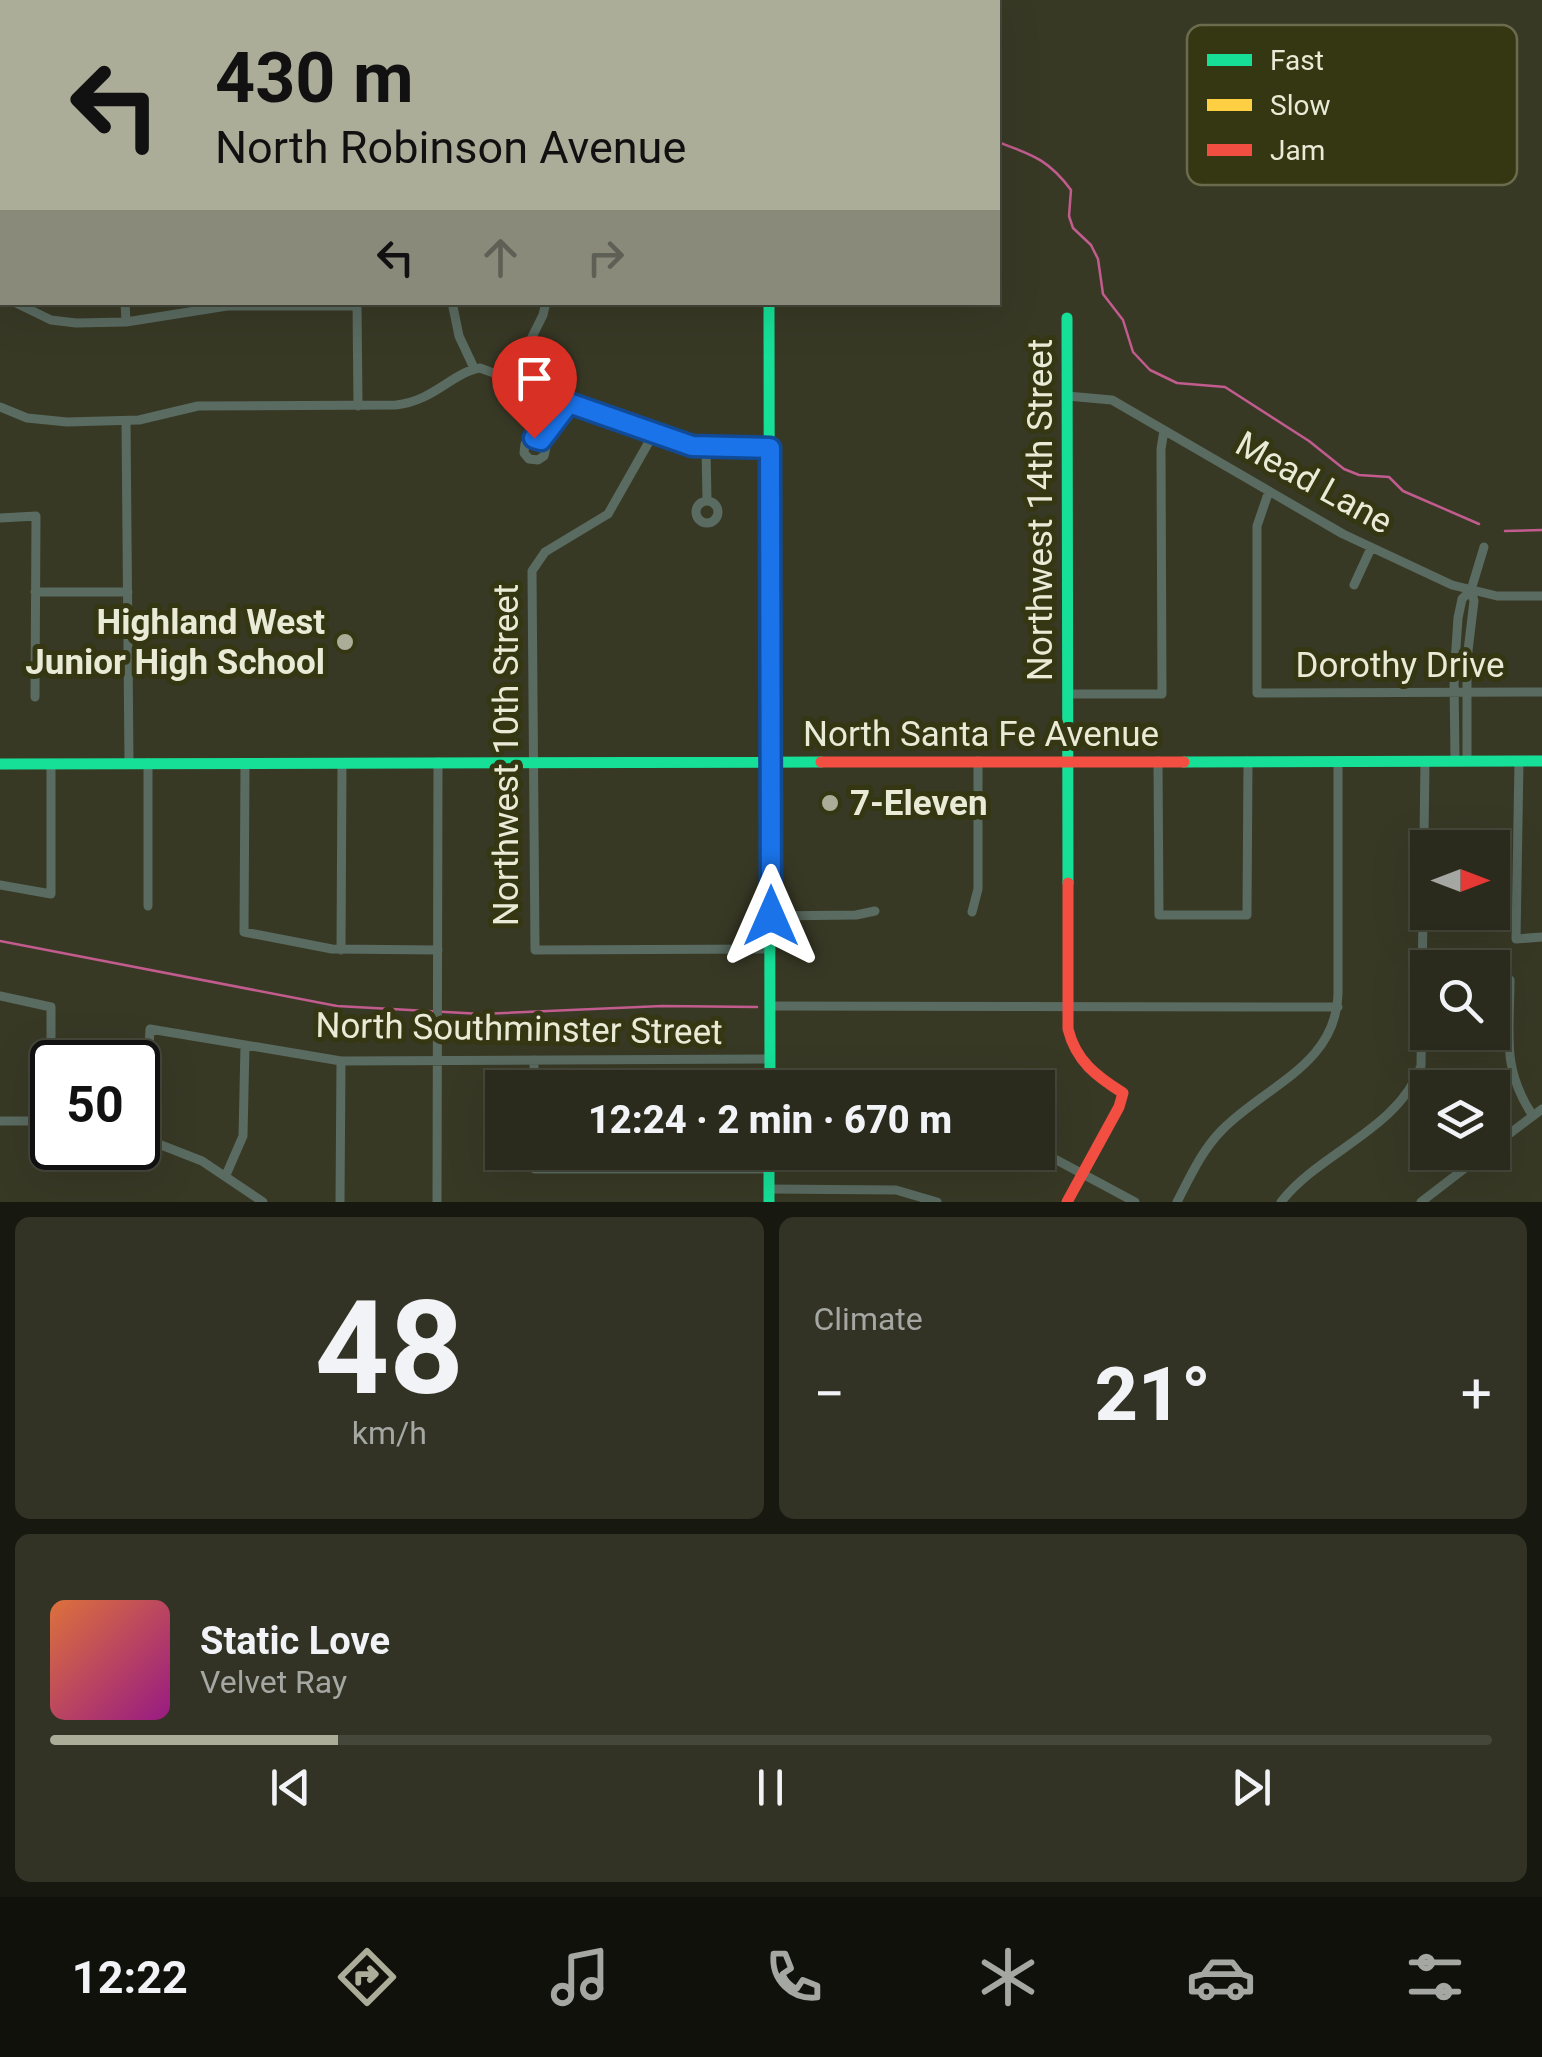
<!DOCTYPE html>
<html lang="en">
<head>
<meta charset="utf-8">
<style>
	:root { --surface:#2a2b1c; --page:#323325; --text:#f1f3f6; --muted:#a5a7a3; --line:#46473b; --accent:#acad99 }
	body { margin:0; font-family:Roboto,sans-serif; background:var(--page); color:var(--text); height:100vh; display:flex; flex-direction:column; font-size:38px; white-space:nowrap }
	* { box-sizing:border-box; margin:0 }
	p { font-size:32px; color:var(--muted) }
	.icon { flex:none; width:55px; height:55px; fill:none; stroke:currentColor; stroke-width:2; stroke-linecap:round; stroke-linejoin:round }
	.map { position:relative; height:1202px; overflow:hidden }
	.details { display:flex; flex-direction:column; gap:15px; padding:15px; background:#17180f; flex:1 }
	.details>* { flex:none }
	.banner { position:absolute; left:0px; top:0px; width:1000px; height:305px; box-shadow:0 10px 40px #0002,0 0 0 2px var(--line); background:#acad99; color:#111; overflow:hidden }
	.needle { width:65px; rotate:90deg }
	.buttons { position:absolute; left:1410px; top:830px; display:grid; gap:20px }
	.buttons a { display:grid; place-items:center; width:100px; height:100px; border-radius:0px; background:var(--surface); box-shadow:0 10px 40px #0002,0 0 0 2px var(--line); font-size:50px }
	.speed { position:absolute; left:30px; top:1040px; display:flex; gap:20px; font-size:50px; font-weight:700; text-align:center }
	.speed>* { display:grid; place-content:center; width:130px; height:130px; border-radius:50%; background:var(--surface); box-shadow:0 10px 40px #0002,0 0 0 2px var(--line); line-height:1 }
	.speed .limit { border:5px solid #111; border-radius:15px; background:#fff; color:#111 }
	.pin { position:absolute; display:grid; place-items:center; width:85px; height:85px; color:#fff; margin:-102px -42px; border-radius:50% 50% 50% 0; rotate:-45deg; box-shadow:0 0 10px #0007 }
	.pin .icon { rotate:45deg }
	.me { position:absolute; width:110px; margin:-55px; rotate:0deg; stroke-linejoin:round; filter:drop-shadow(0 0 8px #0008) }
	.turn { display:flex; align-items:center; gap:35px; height:210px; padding:0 50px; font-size:45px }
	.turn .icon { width:130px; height:130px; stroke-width:2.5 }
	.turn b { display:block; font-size:70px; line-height:85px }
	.lanes { display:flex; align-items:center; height:95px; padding:0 50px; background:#0003; justify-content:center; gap:50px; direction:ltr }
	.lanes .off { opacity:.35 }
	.big { font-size:75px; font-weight:800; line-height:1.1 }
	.details .widget { flex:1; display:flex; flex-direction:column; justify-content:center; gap:15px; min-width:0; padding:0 35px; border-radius:15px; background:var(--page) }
	.details .dial { align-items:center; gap:0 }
	.dial b { font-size:130px; line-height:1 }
	.song { display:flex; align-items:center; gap:30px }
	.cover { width:120px; height:120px; border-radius:15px; background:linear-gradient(135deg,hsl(20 70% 55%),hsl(310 70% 35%)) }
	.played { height:10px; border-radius:5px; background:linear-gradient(90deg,var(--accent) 20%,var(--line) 20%) }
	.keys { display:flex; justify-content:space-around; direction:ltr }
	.heat { display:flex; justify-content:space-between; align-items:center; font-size:55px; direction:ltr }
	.details .tiles { flex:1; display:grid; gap:15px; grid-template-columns:1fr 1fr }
	.widget:last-child { grid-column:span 2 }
	.trip { position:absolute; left:485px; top:1070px; width:570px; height:100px; border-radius:0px; background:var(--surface); box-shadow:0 10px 40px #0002,0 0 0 2px var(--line); font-weight:800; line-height:100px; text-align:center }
	.menu { display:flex; height:160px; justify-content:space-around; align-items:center; background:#11110b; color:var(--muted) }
	.menu .icon { width:70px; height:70px }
	.menu .selected { color:var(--accent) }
	.menu b { font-size:45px; color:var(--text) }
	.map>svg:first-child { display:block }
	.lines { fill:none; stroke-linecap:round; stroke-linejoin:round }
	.stream { stroke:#c25c8e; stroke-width:2.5 }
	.street { stroke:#5a6b61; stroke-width:9 }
	.fast { stroke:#16e098; stroke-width:11 }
	.slow { stroke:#ffcf43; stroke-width:11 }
	.jam { stroke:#f24e42; stroke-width:11 }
	.route-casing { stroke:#114b97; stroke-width:25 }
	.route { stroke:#1a73e8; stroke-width:18 }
	.poi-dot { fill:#acad99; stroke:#353612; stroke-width:4 }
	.labels { text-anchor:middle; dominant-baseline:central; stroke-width:10; stroke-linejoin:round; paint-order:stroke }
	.street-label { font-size:35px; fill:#eaebd7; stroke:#353612 }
	.poi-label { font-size:35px; font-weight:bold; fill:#eaebd7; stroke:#353612; text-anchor:end }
	.key { fill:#353612; stroke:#6b6c4d; stroke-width:2.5 }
	.key-label { font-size:28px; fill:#eaebd7 }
</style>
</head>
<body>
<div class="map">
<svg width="1542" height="1202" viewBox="0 0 1542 1202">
	<rect width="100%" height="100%" fill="#383925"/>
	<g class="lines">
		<path class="stream" d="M 998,142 C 1032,155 1048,159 1071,190 L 1069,216 L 1073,228 L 1091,245 L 1098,259 L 1103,294 L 1123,320 L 1133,352 L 1150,370 L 1177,383 L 1225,387 L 1309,441 L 1344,469 L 1359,475 L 1389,477 L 1403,491 L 1479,524
			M 1505,531 L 1542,530
			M 0,941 L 337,1006 L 482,1014 L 662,1006 L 757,1007"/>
		<path class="street" d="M 28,0 L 28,2
			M 124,0 L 124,2
			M 583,0 L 585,2
			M 708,0 L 710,2
			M 373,2 L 373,0
			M 467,2 L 468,0
			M 0,252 L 2,253
			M 0,302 L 2,297
			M 14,302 L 51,320 L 76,323 L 126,322 L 227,306 L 357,306
			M 125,302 L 126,322
			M 452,302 L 459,336 L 474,368
			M 357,303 L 358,406
			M 510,381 L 543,315 L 546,302
			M 1067,396 L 1112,400 L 1343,534 L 1452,585 L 1497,596 L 1542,596
			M 0,407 L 27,418 L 67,422 L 139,420 L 198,406 L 396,405 C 434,401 453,372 480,368 L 692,446 L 770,448
			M 126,421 L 129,763
			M 654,433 L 608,514 L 545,552 L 532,571 L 535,950 L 771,949
			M 541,440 L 546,447 L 544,456 L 538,460 L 529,459 L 524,453 L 525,444 L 531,438 L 541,440 L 569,403
			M 706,448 L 707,500
			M 1269,491 L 1257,526 L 1257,693 L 1542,692
			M696 512a11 11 0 1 1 22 0a11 11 0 1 1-22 0Z
			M 0,518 L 36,516 L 35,697
			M 1354,585 L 1371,548
			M 35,592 L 128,592
			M 1068,694 L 1162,694 L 1161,449 L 1164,430
			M 1158,761 L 1159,915 L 1247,915 L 1248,761
			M 1455,761 L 1454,677 L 1458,618 L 1462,599 L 1471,590 L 1484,547
			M 1467,761 L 1467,659 L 1474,601 L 1471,590
			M 1519,761 L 1516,939 L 1542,937
			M 245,763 L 244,932 L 332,949 L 438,950
			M 0,885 L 51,894 L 51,764
			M 148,906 L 148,763
			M 972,912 L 978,889 L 978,761
			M 771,916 L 856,915 L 875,911
			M 341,950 L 342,763
			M 1510,980 C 1510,1035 1501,1068 1533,1116
			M 0,996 L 51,1007 L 51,1121
			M 770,1006 L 1338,1007
			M 534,1060 L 534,1088
			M 0,1121 L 52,1121
			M 138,1133 L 147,1086 L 150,1029 L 341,1061 L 770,1059
			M 138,1136 L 202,1161 L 263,1202
			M 1492,1147 L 1542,1109
			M 1038,1150 L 1135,1202
			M 534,1152 L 535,1169 L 769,1169
			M 226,1175 L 243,1136 L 245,1045
			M 769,1189 L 896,1190 L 937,1202
			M 340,1202 L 341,1061
			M 437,1202 L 438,762
			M 1177,1202 C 1190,1177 1202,1150 1222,1130 C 1265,1086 1336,1065 1338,994 L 1338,761
			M 1281,1202 C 1321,1151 1398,1130 1421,1066 L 1425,761
			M 1421,1202 L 1486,1152"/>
		<path class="fast" d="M 769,302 L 770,1088
			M 1067,318 L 1068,883
			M 1184,762 L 1542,761
			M 0,764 L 821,762
			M 769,1152 L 769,1202"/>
		<path class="slow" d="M 768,0 L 768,2"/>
		<path class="jam" d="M 821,762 L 1184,762
			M 1067,1202 L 1119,1107 L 1123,1093 C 1096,1076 1076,1061 1068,1029 L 1068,883"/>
	</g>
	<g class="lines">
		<g class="route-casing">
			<path id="route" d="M 534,438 L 541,440 L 569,403 L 692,446 L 770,448 L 771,916"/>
		</g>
		<use href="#route" class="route"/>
	</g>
	<g class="poi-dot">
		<circle cx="345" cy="642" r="10"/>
		<circle cx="830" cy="803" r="10"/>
	</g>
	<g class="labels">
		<g class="street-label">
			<text transform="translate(1314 483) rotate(29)">Mead Lane</text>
			<text transform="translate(1040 510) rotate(-90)">Northwest 14th Street</text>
			<text x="1400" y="665">Dorothy Drive</text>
			<text x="981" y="734">North Santa Fe Avenue</text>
			<text transform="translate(506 755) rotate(-90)">Northwest 10th Street</text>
			<text transform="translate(519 1029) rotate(1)">North Southminster Street</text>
		</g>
		<g class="poi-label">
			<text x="325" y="622">Highland West<tspan x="325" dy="40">Junior High School</tspan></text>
			<text x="850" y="803" text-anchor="start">7-Eleven</text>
		</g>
	</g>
	<rect x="1187" y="25" width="330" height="160" rx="15" class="key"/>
	<rect x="1207" y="54" width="45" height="12" fill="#16e098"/>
	<rect x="1207" y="99" width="45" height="12" fill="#ffcf43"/>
	<rect x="1207" y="144" width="45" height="12" fill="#f24e42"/>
	<g class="key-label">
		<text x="1270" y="70">Fast</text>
		<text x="1270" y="115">Slow</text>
		<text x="1270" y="160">Jam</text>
	</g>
</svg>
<div class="buttons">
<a><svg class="needle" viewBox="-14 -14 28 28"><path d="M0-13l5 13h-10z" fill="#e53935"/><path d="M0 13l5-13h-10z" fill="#a5a7a3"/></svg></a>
<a><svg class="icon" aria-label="search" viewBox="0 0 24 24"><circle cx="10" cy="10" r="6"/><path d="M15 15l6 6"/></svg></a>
<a><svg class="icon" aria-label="layers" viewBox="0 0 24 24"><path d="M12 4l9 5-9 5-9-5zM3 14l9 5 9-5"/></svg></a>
</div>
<div class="speed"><div class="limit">50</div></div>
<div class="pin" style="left:534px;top:438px;background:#d93025"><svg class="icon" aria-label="arrive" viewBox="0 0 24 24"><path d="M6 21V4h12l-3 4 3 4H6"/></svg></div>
<svg class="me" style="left:771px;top:916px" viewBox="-20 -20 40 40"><path d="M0-17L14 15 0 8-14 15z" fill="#1a73e8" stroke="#fff" stroke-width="4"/></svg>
<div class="trip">12:24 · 2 min · 670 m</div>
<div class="banner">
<div class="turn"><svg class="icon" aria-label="left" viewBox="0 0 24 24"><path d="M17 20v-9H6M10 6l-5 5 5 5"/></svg><div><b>430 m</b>North Robinson Avenue</div></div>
<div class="lanes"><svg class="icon" aria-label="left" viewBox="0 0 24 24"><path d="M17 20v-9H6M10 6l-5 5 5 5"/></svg><svg class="icon off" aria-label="ahead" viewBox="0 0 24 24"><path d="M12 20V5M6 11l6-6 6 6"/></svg><svg class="icon off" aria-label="right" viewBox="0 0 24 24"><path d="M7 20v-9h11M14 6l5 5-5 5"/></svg></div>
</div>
</div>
<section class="details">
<div class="tiles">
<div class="widget dial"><b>48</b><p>km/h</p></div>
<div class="widget"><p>Climate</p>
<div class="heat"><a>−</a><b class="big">21°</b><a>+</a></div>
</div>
<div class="widget">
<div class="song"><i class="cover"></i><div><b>Static Love</b><p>Velvet Ray</p></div></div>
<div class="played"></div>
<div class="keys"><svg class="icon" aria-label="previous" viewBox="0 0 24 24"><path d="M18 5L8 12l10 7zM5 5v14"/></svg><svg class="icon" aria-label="pause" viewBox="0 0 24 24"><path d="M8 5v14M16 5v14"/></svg><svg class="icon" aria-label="next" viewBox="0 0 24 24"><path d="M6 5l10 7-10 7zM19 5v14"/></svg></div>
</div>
</div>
</section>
<nav class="menu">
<b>12:22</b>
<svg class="icon selected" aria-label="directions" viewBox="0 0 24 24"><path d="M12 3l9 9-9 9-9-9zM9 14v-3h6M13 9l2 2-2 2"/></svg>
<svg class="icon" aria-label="music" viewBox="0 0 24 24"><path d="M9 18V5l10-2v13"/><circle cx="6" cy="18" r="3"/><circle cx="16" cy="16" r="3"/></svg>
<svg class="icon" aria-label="phone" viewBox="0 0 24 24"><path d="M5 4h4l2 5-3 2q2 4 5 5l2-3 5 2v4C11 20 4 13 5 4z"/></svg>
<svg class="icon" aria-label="climate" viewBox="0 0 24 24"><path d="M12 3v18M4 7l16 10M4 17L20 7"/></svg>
<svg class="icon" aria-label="car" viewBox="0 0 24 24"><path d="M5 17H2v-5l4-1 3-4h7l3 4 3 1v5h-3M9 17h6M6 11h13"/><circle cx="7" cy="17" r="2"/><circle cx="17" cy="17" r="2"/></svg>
<svg class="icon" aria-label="filters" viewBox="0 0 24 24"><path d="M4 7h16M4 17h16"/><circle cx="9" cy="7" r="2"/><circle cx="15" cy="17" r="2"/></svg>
</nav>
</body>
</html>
